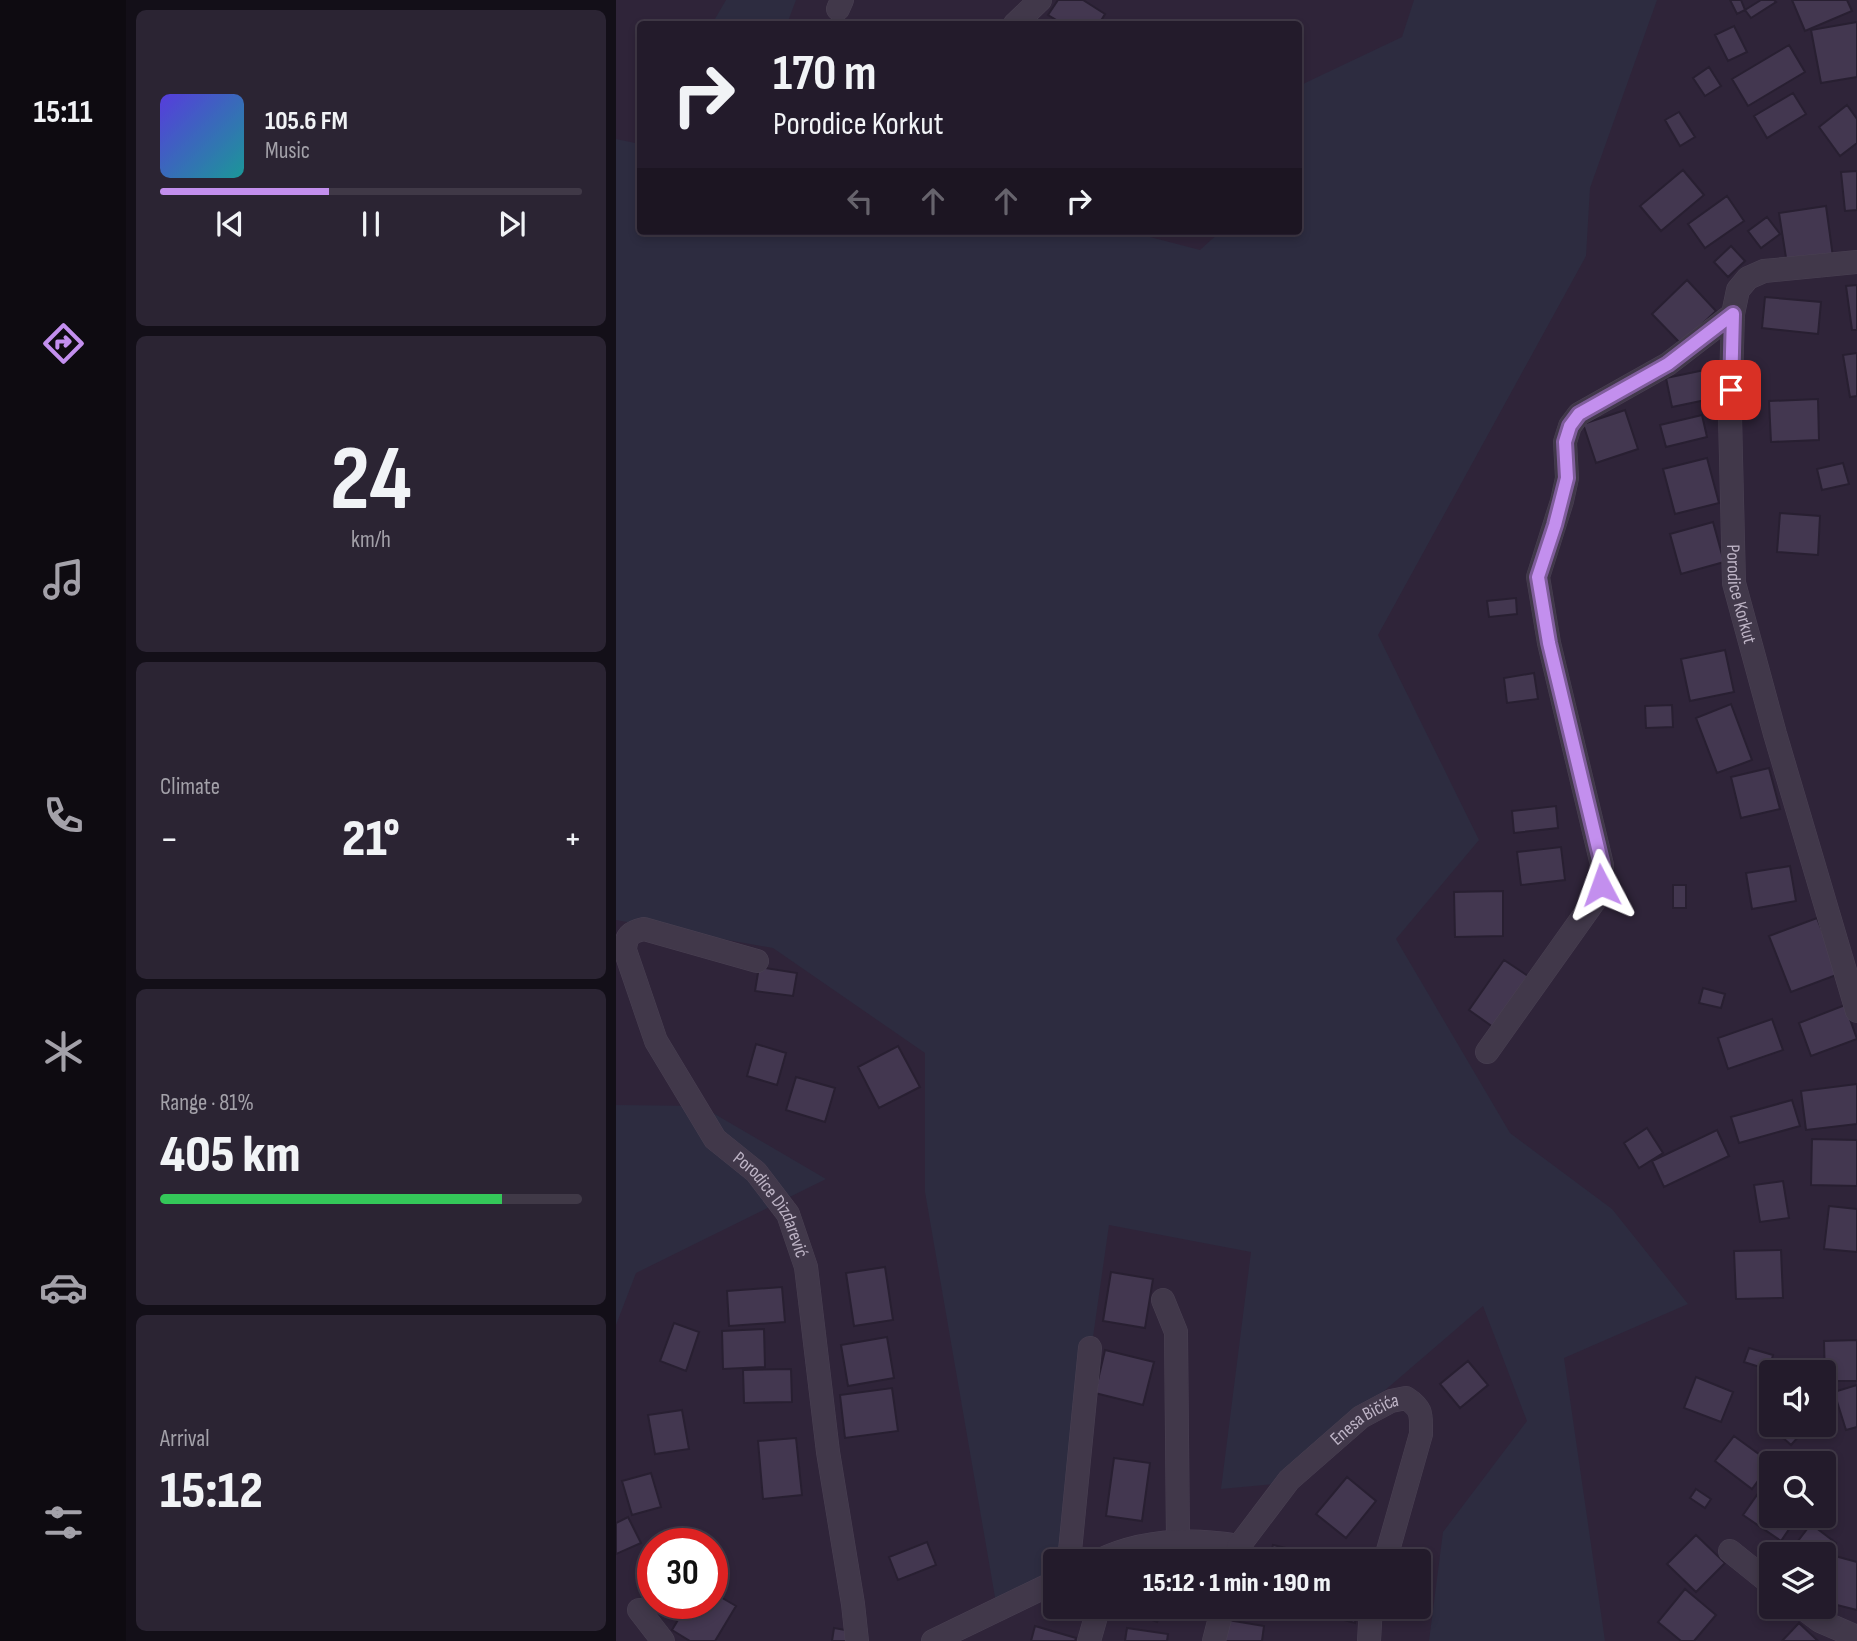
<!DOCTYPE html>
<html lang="en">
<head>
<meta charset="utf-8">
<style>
	:root { --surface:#231b2b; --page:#2b2433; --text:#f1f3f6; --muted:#a3a1a9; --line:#403947; --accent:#c38fee }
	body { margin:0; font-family:"Sofia Sans Condensed",sans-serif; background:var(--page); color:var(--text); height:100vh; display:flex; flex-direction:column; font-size:26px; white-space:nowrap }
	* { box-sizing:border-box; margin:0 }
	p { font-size:23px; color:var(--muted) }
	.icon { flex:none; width:38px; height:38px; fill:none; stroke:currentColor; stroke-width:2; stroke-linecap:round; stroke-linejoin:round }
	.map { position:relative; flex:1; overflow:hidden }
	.panel { display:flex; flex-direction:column; gap:10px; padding:10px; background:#130f18; width:490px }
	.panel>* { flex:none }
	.banner { position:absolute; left:21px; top:21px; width:665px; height:214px; border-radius:7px; box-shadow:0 4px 10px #0003,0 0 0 2px var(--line); background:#231b2b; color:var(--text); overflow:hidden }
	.controls { position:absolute; left:1143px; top:1360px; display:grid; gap:14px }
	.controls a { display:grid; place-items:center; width:77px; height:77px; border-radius:7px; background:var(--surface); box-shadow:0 4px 10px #0003,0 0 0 2px var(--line); font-size:35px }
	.speed { position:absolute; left:21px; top:1528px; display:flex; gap:14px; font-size:35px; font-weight:700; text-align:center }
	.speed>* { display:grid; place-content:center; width:91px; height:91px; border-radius:50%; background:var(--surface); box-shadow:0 4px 10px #0003,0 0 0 2px var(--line); line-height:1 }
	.speed .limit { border:10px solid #d22; background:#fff; color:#111 }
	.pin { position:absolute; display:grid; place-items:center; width:60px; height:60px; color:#fff; margin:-30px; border-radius:14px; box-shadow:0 4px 10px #0006 }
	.me { position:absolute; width:77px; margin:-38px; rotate:356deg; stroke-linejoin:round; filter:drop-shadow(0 0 5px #0008) }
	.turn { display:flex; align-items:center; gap:24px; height:147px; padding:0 21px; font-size:32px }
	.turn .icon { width:91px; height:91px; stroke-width:2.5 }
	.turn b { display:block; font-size:49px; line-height:60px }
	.lanes { display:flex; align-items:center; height:66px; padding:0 21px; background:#0003; justify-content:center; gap:35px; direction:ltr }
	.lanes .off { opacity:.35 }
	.big { font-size:52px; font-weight:800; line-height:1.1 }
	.panel .card { flex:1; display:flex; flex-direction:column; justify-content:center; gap:10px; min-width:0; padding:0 24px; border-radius:10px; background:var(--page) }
	.panel .dial { align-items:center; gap:0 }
	.dial b { font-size:91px; line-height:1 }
	.song { display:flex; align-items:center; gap:21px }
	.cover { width:84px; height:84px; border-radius:10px; background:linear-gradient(135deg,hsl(250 70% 55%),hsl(180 70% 35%)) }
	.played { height:7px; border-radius:4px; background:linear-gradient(90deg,var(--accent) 40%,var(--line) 40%) }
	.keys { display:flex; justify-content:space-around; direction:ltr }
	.heat { display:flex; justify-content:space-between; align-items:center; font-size:38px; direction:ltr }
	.charge { height:10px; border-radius:5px; background:linear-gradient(90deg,#34c759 81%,var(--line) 0) }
	.trip { position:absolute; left:427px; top:1549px; width:388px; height:70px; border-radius:7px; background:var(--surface); box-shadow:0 4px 10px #0003,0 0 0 2px var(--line); font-weight:800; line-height:70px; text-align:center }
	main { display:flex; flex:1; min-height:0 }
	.menu { display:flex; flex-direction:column; width:126px; justify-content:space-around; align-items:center; background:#0e0b11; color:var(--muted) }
	.menu .icon { width:49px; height:49px }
	.menu .current { color:var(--accent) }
	.menu b { font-size:32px; color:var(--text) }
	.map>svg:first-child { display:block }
	.green { fill:#2d2c40 }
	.building { fill:#433750; stroke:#281f31; stroke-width:2 }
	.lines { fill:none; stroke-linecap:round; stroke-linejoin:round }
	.minor-casing { stroke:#4a4153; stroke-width:24 }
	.minor { stroke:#41384a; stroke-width:23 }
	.route-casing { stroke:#7f5d9b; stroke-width:18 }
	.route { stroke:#c38fee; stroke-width:12 }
	.labels { text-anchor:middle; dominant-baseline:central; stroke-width:7; stroke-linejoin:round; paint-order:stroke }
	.street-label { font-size:19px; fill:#bdb3c5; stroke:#261d2f }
</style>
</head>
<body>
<main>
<nav class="menu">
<b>15:11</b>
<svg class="icon current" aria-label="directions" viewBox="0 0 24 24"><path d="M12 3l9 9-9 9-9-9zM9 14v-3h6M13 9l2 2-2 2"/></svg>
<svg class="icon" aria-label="music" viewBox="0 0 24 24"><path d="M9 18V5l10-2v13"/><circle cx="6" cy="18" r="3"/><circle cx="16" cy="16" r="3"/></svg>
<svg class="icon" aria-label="phone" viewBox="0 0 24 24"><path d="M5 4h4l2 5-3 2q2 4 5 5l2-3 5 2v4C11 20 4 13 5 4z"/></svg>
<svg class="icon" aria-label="climate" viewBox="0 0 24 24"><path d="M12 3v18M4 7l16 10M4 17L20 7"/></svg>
<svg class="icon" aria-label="car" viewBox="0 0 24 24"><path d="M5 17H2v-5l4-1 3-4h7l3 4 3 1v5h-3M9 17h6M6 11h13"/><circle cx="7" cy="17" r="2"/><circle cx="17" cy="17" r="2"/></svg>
<svg class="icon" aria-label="filters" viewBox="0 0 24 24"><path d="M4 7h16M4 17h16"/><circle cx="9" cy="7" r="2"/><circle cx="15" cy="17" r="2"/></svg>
</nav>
<section class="panel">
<div class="card">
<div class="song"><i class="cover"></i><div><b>105.6 FM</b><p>Music</p></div></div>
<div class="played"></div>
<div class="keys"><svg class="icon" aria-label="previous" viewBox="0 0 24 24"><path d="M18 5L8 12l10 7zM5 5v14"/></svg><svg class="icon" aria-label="pause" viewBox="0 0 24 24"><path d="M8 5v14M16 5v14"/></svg><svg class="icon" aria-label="next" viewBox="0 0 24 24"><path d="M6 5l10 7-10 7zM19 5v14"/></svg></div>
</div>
<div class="card dial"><b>24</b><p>km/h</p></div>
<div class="card"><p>Climate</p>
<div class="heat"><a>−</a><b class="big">21°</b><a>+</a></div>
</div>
<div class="card"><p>Range · 81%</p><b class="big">405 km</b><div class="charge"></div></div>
<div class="card"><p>Arrival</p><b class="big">15:12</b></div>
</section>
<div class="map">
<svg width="1241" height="1641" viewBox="0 0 1241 1641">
	<rect width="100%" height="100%" fill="#2f2439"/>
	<path class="green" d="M 110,0 L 180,0 L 171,24 L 96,24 Z
		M 798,0 L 1041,0 L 974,188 L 970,256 L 762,635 L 863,840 L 780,939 L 894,1133 L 996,1209 L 1072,1304 L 948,1358 L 989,1641 L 813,1641 L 827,1532 L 911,1421 L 867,1306 L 660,1484 L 605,1489 L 635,1252 L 493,1225 L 445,1561 L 439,1561 L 439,1569 L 380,1603 L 309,1192 L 309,1053 L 157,948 L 0,920 L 0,139 L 24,144 L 24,231 L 511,231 L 584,250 L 605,231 L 682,231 L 683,89 L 689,83 L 786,37 Z
		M 0,1105 L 85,1106 L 210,1179 L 20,1273 L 0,1325 Z"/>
	<path class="building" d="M 442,0 L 467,0 L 489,14 L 483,24 L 447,24 L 432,15 Z
		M 1114,0 L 1125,0 L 1129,10 L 1121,14 Z
		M 1145,0 L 1158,0 L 1160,2 L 1135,18 L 1129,10 Z
		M 1176,0 L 1231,0 L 1236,11 L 1189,31 Z
		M 1241,22 L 1241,77 L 1205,83 L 1195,30 Z
		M 1118,26 L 1131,52 L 1112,61 L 1099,35 Z
		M 1173,45 L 1189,72 L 1132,106 L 1116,79 Z
		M 1093,67 L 1105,86 L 1089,96 L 1077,78 Z
		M 1177,93 L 1190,114 L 1151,138 L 1138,116 Z
		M 1231,105 L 1241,119 L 1241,143 L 1224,156 L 1203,127 Z
		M 1063,112 L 1079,137 L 1064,146 L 1049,120 Z
		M 1067,170 L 1088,195 L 1045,231 L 1024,206 Z
		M 1241,171 L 1241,210 L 1229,211 L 1225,172 Z
		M 1111,196 L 1128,221 L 1089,248 L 1072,224 Z
		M 1210,206 L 1217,257 L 1171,264 L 1163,213 Z
		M 1151,217 L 1164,234 L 1145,248 L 1132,231 Z
		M 1115,246 L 1129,261 L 1112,277 L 1098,262 Z
		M 1071,280 L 1100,311 L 1065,344 L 1036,314 Z
		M 1241,285 L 1241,330 L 1236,330 L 1230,286 Z
		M 1149,297 L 1205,302 L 1202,334 L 1146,328 Z
		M 1241,353 L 1241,396 L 1234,397 L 1227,355 Z
		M 1098,368 L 1104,397 L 1056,407 L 1050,378 Z
		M 1202,399 L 1203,440 L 1155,442 L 1153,401 Z
		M 1009,410 L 1022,449 L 980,463 L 967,424 Z
		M 1086,415 L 1091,437 L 1050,447 L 1044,425 Z
		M 1091,458 L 1103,503 L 1059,514 L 1047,469 Z
		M 1227,463 L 1233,484 L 1206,490 L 1201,469 Z
		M 1164,513 L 1204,516 L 1202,555 L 1161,552 Z
		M 1097,522 L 1108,562 L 1065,574 L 1054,534 Z
		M 900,598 L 901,614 L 873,617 L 871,601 Z
		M 1109,650 L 1118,692 L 1074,701 L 1065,659 Z
		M 918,673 L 922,699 L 891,703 L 888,678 Z
		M 1115,704 L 1136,760 L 1101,773 L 1080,718 Z
		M 1056,705 L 1057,727 L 1030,728 L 1029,706 Z
		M 1153,768 L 1164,809 L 1125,818 L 1115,777 Z
		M 940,806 L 942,828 L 898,833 L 896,811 Z
		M 945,847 L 949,880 L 905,885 L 901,852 Z
		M 1174,866 L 1180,901 L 1136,909 L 1130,873 Z
		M 1057,885 L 1070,885 L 1070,908 L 1057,908 Z
		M 887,891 L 887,936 L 839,937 L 838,892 Z
		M 1201,918 L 1223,974 L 1175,992 L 1153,936 Z
		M 888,960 L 912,976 L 877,1027 L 853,1010 Z
		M 143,967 L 181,973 L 177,996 L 139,991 Z
		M 1087,988 L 1109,994 L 1105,1008 L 1083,1003 Z
		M 1229,1005 L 1241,1039 L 1195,1056 L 1183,1023 Z
		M 1156,1019 L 1167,1050 L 1112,1069 L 1102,1038 Z
		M 140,1044 L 170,1053 L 161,1085 L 131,1076 Z
		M 282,1046 L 304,1087 L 263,1108 L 242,1067 Z
		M 180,1077 L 219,1088 L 209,1122 L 170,1110 Z
		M 1241,1084 L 1241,1124 L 1190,1130 L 1185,1091 Z
		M 1176,1100 L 1184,1126 L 1123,1143 L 1115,1117 Z
		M 1031,1128 L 1047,1153 L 1023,1168 L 1008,1143 Z
		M 1101,1130 L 1113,1156 L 1048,1187 L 1036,1161 Z
		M 1196,1139 L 1241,1140 L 1241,1186 L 1195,1185 Z
		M 1167,1181 L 1173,1218 L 1144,1222 L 1138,1185 Z
		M 1213,1206 L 1241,1209 L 1241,1252 L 1208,1249 Z
		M 1165,1250 L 1167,1298 L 1120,1299 L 1118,1251 Z
		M 269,1267 L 277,1320 L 238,1326 L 230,1273 Z
		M 495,1272 L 537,1279 L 529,1328 L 487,1321 Z
		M 166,1287 L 169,1322 L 113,1326 L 111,1291 Z
		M 58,1323 L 83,1332 L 70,1371 L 44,1361 Z
		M 148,1329 L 149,1367 L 107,1369 L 106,1331 Z
		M 271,1337 L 278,1378 L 232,1386 L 225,1345 Z
		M 1241,1340 L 1241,1381 L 1209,1381 L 1208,1341 Z
		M 1133,1348 L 1157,1355 L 1153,1370 L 1128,1362 Z
		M 489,1350 L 538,1362 L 527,1405 L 479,1393 Z
		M 852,1361 L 872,1385 L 844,1408 L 824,1384 Z
		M 175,1369 L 176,1402 L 128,1403 L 127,1370 Z
		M 1080,1377 L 1117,1392 L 1105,1422 L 1068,1408 Z
		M 1241,1385 L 1241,1427 L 1230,1430 L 1218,1392 Z
		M 276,1388 L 282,1431 L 229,1438 L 224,1395 Z
		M 1155,1405 L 1155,1424 L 1194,1424 L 1175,1445 L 1144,1417 Z
		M 66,1410 L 73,1449 L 39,1454 L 32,1415 Z
		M 1118,1436 L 1155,1463 L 1136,1489 L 1099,1461 Z
		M 180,1438 L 186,1495 L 147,1499 L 142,1441 Z
		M 498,1458 L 534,1463 L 526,1521 L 490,1516 Z
		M 35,1473 L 45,1507 L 16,1515 L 6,1481 Z
		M 1155,1475 L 1155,1516 L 1182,1516 L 1165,1541 L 1127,1515 Z
		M 731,1477 L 760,1501 L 730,1538 L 700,1514 Z
		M 1080,1489 L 1095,1499 L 1089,1508 L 1074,1498 Z
		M 12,1517 L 25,1543 L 0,1554 L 0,1523 Z
		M 1195,1524 L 1220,1543 L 1208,1559 L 1208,1554 L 1172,1554 Z
		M 1080,1535 L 1109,1563 L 1080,1592 L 1051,1564 Z
		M 311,1542 L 320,1565 L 282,1580 L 273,1557 Z
		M 657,1545 L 695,1554 L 694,1561 L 653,1561 Z
		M 574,1546 L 594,1553 L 591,1561 L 568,1561 Z
		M 1219,1556 L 1241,1562 L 1241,1610 L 1209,1602 Z
		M 1069,1589 L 1100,1615 L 1078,1641 L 1065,1641 L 1042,1622 Z
		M 96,1592 L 120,1606 L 99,1641 L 74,1641 L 56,1630 L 72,1603 L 96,1603 Z
		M 503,1606 L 547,1606 L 541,1622 Z
		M 685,1606 L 743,1606 L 739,1623 L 685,1608 Z
		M 612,1620 L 648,1626 L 646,1641 L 609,1641 Z
		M 1183,1623 L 1202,1641 L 1166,1641 Z
		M 419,1626 L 460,1638 L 459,1641 L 415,1641 Z
		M 218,1628 L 235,1631 L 234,1641 L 216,1641 Z
		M 511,1628 L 552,1634 L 551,1641 L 509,1641 Z"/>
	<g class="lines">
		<g class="minor-casing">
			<g id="minor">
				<path d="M 222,9 L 226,0"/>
				<path d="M 399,24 L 424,0"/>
				<path id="s1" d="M 1241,262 L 1148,271 L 1132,278 L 1122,290 L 1117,314 L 1114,416 L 1118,583 L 1159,734 L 1241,1011"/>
				<path id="s2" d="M 141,961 L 28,929 C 14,932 10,936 9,950 L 40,1041 L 99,1139 L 140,1172 L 172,1214 L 190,1267 L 212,1452 L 237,1604 L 241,1641"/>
				<path d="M 871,1052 L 979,900 L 985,885 L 986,865 L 933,643 L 922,577 L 946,501 L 951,478 L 949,442 L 954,426 L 963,414 L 1052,364 L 1117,314"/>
				<path d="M 547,1300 L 560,1332 L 562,1541"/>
				<path d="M 1114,1551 L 1155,1584"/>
				<path d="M 453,1561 L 474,1348"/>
				<path d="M 482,1561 C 527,1539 575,1538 623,1546"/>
				<path id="s3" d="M 619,1561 L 623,1546 L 673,1480 L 745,1417 L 775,1401 L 790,1398 C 807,1409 805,1415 805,1434 L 769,1561"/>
				<path d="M 1184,1606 L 1204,1621 L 1241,1637"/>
				<path d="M 23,1610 L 47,1641"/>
				<path d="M 317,1641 L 439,1582"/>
				<path d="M 473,1641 L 483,1606"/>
				<path d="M 598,1641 L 607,1606"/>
				<path d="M 753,1641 L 755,1606"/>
			</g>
		</g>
		<use href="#minor" class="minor"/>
	</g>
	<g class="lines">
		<g class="route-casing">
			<path id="route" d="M 985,885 L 986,865 L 933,643 L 922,577 L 939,525 L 951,478 L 949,442 L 954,426 L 963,414 L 1052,364 L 1117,314 L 1115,390"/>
		</g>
		<use href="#route" class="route"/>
	</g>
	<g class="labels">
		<g class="street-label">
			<text stroke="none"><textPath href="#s1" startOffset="432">Porodice Korkut</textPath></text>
			<text stroke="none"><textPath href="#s2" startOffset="448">Porodice Dizdarević</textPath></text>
			<text stroke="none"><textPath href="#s3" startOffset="196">Enesa Bičića</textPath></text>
		</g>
	</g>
</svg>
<div class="controls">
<a><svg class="icon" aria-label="sound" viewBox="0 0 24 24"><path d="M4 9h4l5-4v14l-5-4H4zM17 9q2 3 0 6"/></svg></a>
<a><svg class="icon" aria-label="search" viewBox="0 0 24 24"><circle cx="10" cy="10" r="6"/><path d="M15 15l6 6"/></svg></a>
<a><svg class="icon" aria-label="layers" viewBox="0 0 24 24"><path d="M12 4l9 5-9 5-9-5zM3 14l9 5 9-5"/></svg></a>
</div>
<div class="speed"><div class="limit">30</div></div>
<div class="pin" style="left:1115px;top:390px;background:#d93025"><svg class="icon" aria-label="arrive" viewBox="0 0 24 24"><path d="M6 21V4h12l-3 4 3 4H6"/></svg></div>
<svg class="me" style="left:985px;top:885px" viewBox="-20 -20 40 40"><path d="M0-17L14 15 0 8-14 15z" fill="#c38fee" stroke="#fff" stroke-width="4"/></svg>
<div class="trip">15:12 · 1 min · 190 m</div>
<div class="banner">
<div class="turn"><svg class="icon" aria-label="right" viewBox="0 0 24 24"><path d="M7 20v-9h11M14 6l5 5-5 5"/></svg><div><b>170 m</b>Porodice Korkut</div></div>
<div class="lanes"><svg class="icon off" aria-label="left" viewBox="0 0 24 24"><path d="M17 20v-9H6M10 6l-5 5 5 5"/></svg><svg class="icon off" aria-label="ahead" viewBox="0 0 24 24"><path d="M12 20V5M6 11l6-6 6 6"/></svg><svg class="icon off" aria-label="ahead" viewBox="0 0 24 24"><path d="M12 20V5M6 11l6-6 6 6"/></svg><svg class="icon" aria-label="right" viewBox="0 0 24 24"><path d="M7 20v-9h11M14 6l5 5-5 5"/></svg></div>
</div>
</div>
</main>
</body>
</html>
